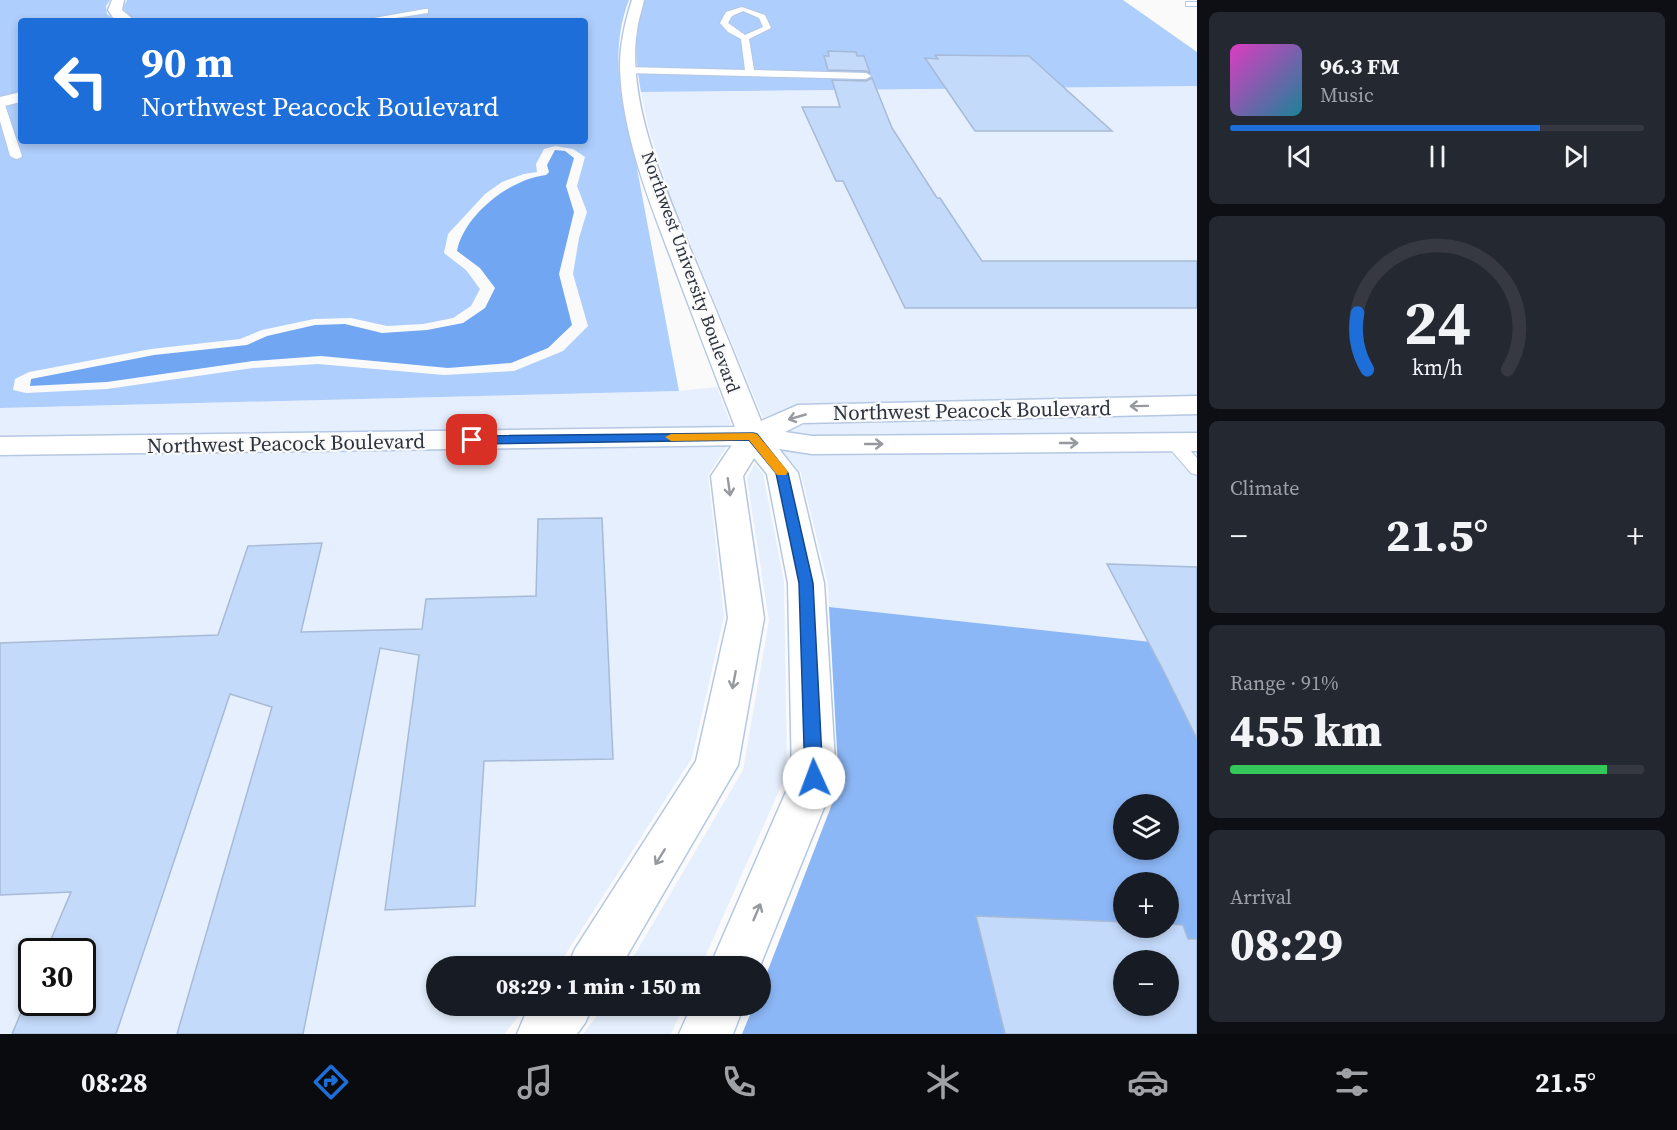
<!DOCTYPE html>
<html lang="en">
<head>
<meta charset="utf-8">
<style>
	:root { --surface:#171b24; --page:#242831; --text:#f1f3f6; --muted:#9ea1a6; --line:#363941; --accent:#1d6ed8 }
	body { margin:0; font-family:"Source Serif 4",serif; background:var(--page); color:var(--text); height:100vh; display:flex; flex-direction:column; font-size:22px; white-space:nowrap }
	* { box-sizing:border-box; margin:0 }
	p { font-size:20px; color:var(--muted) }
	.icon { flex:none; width:33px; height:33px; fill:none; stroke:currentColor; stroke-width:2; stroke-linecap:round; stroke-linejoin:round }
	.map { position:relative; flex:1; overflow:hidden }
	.drawer { display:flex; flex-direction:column; gap:12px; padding:12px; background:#0d0f14; width:480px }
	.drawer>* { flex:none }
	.banner { position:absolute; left:18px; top:18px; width:570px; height:126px; border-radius:6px; box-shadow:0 3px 9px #0003; background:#1d6ed8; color:#fff; overflow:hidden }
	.fabs { position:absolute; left:1113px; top:794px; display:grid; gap:12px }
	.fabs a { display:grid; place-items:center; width:66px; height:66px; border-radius:50%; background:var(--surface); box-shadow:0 3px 9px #0003; font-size:30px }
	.speed { position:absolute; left:18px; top:938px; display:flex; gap:12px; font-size:30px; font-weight:700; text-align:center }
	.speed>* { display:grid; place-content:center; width:78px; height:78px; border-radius:50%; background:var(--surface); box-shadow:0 3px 9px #0003; line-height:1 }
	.speed .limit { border:3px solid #111; border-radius:9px; background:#fff; color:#111 }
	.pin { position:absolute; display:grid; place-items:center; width:51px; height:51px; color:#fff; margin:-26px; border-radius:12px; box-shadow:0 3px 9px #0006 }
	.me { position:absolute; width:66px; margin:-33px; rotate:358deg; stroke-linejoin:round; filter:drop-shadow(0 0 4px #0008) }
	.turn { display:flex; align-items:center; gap:21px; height:126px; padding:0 24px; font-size:27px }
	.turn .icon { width:78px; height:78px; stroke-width:2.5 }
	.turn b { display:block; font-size:42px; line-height:51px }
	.big { font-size:45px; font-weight:800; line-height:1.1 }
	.drawer .card { flex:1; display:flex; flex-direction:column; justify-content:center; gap:9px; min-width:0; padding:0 21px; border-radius:9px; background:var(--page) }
	.drawer .dial { align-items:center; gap:0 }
	.dial svg { height:156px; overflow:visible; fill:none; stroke:var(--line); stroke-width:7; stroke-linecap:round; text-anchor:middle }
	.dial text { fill:var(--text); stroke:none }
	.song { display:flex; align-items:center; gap:18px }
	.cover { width:72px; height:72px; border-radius:9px; background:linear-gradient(135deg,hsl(310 70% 55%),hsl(190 70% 35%)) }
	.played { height:6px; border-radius:3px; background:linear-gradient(90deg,var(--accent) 75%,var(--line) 75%) }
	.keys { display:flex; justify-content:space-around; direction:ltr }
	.heat { display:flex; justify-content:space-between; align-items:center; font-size:33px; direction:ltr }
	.charge { height:9px; border-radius:4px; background:linear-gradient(90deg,#34c759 91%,var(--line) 0) }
	.trip { position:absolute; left:426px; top:956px; width:345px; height:60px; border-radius:30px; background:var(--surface); box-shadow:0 3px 9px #0003; font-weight:800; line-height:60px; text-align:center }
	.menu { display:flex; height:96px; justify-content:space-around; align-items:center; background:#090b0e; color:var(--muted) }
	.menu .icon { width:42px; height:42px }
	.menu .selected { color:var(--accent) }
	.menu b { font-size:27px; color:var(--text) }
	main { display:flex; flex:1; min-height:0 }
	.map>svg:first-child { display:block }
	.built { fill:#e5effd; fill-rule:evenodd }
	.green { fill:#aecefd; fill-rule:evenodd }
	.forest { fill:#8cb7f6; fill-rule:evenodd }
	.water { fill:#71a6f3 }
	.building { fill:#c4dafa; stroke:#a7bad6; stroke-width:1.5; fill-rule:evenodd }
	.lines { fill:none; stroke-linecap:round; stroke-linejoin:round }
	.lane-casing { stroke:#b4c7e3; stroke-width:2 }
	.street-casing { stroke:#b4c7e3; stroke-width:3 }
	.secondary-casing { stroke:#b4c7e3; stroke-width:3 }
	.lane { fill:#fff; fill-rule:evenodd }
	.street { fill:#fff; fill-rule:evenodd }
	.secondary { fill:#fff; fill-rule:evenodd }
	.oneway { stroke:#96999e }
	.route { fill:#1d6ed8; stroke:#13488c; stroke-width:1.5 }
	.slow { fill:#f59e0b }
	.labels { text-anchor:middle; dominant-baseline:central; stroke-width:4.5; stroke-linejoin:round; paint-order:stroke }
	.far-street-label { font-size:18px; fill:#2c333e; stroke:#fafafa }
	.street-label { font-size:21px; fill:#2c333e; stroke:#fafafa }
</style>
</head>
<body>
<main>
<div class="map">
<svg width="1197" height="1034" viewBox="0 0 1197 1034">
	<rect width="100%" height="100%" fill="#fafafa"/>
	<path class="built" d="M 1197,86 L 1197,396 L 794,406 L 763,418 L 669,192 L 648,126 L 641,92 Z
		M 717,387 L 732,428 L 0,437 L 0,408 L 679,391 Z
		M 1197,413 L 1197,433 L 812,436 L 788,432 L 808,423 Z
		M 727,446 L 708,475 L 724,616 L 692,758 L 558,966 L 436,966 L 436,1005 L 528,1005 L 504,1034 L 0,1034 L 0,456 ZM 32,951 L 82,951 L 82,1002 L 32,1002 Z
		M 782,450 L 815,454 L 1197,452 L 1197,647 L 829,607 L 828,584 L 801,473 Z
		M 755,464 L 763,474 L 784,581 L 787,773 L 701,966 L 628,966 L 743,770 L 769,621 L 747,478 Z
		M 605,1005 L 684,1005 L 671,1034 L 583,1034 Z"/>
	<path class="green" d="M 0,0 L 110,0 L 106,6 L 107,14 L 116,21 L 21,21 L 21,94 L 0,98 Z
		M 127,0 L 629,0 C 609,51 621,107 635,158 L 679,391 L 0,408 L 0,105 L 21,100 L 21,141 L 585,141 L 585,21 L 142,21 L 130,16 L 123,8 ZM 555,146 L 573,149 L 585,157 L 577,186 L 587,212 L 579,238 L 573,274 L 588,326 L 563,351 L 514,371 L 444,375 L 318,364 L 253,368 L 107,389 L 26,393 L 13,390 L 15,379 L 29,372 L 151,349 L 240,339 L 262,330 L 314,319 L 351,318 L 387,326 L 423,324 L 453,318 L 471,306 L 480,289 L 466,270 L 444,253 L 448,234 L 485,194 L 502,182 L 524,174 L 537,172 L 536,164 L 544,149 Z
		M 644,0 L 1123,0 L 1197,52 L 1197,86 L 641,92 C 635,60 634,31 644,0 Z"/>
	<path class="forest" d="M 829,607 L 1197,647 L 1197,1034 L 742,1034 L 754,1005 L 760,1005 L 761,988 L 839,786 ZM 1124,804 L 1168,804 L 1168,849 L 1124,849 ZM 1124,882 L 1168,882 L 1168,927 L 1124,927 ZM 1124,960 L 1168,960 L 1168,1005 L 1124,1005 Z"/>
	<path class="water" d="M 555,150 L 565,151 L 574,158 L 566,186 L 574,212 L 559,274 L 572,325 L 548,348 L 511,363 L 448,368 L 321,356 L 253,361 L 107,382 L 30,386 L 31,379 L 154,355 L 247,345 L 267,336 L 315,325 L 345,324 L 382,333 L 427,330 L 463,323 L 485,308 L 495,288 L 480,268 L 457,251 C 464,215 510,179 546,175 L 549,172 L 547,165 Z"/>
	<path class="building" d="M 828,51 L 856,52 L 857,56 L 864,56 L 870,73 L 866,71 L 828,70 L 824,56 L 829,56 Z
		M 935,55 L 1029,56 L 1112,131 L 975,131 L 925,58 L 938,59 Z
		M 872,78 L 892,128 L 937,198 L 940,198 L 982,261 L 1197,261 L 1197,308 L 905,308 L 843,181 L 836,181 L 802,107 L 840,107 L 832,80 L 866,81 Z
		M 602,518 L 613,759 L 484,761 L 475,906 L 385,910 L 419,655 L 380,648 L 303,1034 L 177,1034 L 272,707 L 230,694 L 116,1034 L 12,1034 L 32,987 L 32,1002 L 82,1002 L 82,951 L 46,951 L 71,892 L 0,895 L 0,643 L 218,635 L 248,546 L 322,543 L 301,632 L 422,629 L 426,599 L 536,596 L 538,519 Z
		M 1107,564 L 1197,567 L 1197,739 L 1163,670 Z
		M 976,916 L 1124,922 L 1124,927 L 1168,927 L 1168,924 L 1183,925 L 1188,939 L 1197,939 L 1197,1034 L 1005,1034 ZM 1124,960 L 1168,960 L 1168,1005 L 1124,1005 Z"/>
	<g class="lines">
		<g class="lane-casing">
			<path id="lane" d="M 1186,2 L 1197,2 L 1197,6 L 1186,6 Z
				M 742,7 L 765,15 L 771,28 L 749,39 L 754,70 L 866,73 L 871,76 L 866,79 L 627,73 L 622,70 L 627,67 L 745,70 L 741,39 L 728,32 L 720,23 L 726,12 ZM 743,11 L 759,18 L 763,27 L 745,35 L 728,23 L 732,16 Z
				M 425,9 L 428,9 L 428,13 L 376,21 L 357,21 Z
				M 0,102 L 5,105 L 22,156 L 20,158 L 16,159 L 10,156 L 0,121 Z
				M 1173,437 L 1179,438 L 1197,458 L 1197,475 L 1191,473 L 1164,442 L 1167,438 Z"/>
		</g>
		<g class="street-casing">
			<path id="street" d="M 112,0 L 124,0 L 122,10 L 135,21 L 114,19 L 108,10 Z
				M 21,92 L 21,102 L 0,107 L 0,97 Z
				M 753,427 L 764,430 L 798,473 L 824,583 L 836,778 L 760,966 L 710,966 L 792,778 L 788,583 L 767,474 L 754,458 L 743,476 L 764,618 L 738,765 L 621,966 L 568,966 L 575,949 L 696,761 L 728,618 L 711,476 L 742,430 Z
				M 534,1005 L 593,1005 L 585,1023 L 577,1034 L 517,1034 L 525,1015 Z
				M 692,1005 L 744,1005 L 733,1034 L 679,1034 Z"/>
		</g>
		<g class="secondary-casing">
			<path id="secondary" d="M 632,0 L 644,0 C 642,10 638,21 637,31 C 625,106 672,204 700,272 C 721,322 741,371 761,421 L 798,405 L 1197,396 L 1197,414 L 803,423 L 785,432 L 812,436 L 1197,433 L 1197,451 L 812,454 L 753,445 L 0,455 L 0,437 L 735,427 C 715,375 695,322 675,269 C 651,205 622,137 620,67 C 620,44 625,22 632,0 Z"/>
		</g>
		<use href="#lane" class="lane"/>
		<use href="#street" class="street"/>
		<use href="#secondary" class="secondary"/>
	</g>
	<defs><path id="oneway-shaft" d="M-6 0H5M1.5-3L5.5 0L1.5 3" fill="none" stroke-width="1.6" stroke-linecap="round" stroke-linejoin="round" transform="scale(1.5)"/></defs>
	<g class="oneway">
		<use href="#oneway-shaft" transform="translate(1139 406) rotate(179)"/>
		<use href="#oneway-shaft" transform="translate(797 417) rotate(164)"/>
		<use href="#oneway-shaft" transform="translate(1069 443)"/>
		<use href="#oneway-shaft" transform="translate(874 444)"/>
		<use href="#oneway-shaft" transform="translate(729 487) rotate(82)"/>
		<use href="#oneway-shaft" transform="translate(734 680) rotate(101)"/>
		<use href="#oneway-shaft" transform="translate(660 857) rotate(122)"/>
		<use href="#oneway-shaft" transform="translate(757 912) rotate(-67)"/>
	</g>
	<path class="route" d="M 753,433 L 757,434 L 788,473 L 813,583 L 823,778 L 820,783 L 814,785 L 808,783 L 805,778 L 799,583 L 776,473 L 749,440 L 472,444 L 466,440 L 472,436 Z"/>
	<path class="slow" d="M 753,433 L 757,434 L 786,469 L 788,472 L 786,475 L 777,475 L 749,440 L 671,441 L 665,437 L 671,434 Z"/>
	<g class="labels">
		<g class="far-street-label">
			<text transform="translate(691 272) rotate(70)">Northwest University Boulevard</text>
		</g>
		<g class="street-label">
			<text transform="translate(972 410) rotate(-1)">Northwest Peacock Boulevard</text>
			<text transform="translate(286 443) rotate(-1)">Northwest Peacock Boulevard</text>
		</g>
	</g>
</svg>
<div class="fabs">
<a><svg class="icon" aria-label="layers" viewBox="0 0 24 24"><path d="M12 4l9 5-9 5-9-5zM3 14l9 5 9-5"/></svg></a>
<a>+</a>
<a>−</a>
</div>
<div class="speed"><div class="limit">30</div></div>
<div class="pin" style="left:472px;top:440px;background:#d93025"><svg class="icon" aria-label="arrive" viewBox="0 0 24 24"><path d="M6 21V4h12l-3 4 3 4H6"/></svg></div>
<svg class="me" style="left:814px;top:778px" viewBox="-20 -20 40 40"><circle r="19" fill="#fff"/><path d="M0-13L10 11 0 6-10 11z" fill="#1d6ed8"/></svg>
<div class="trip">08:29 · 1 min · 150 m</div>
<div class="banner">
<div class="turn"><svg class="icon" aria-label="left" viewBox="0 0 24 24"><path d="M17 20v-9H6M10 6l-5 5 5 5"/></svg><div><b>90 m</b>Northwest Peacock Boulevard</div></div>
</div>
</div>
<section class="drawer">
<div class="card">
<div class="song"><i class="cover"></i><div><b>96.3 FM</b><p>Music</p></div></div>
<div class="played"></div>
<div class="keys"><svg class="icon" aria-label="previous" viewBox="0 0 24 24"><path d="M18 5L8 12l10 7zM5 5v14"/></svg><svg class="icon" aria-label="pause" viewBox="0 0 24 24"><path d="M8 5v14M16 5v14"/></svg><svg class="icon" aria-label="next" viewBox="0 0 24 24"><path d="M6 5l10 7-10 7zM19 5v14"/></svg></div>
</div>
<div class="card dial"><svg viewBox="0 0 100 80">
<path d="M14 69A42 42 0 1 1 86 69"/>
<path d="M14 69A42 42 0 0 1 9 40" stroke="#1d6ed8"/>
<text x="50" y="56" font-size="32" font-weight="700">24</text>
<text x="50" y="72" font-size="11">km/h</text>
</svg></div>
<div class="card"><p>Climate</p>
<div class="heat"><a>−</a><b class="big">21.5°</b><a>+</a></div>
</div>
<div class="card"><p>Range · 91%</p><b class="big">455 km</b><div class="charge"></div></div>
<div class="card"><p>Arrival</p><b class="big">08:29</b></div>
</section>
</main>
<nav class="menu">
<b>08:28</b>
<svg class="icon selected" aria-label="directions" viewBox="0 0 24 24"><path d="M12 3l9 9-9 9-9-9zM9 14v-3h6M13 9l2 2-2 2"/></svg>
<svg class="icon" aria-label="music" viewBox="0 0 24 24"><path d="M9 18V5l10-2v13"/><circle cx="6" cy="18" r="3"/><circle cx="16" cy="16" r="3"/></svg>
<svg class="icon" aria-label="phone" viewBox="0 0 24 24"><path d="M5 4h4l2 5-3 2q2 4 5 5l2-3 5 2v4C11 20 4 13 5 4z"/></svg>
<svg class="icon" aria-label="climate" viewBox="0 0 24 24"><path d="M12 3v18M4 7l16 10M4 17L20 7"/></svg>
<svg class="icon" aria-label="car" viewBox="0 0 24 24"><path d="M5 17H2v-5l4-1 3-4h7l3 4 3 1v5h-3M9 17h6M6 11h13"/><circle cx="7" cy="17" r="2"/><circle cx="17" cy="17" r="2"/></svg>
<svg class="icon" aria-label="filters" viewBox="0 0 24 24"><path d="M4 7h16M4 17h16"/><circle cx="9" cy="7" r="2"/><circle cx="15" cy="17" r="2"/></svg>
<b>21.5°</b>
</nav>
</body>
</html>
